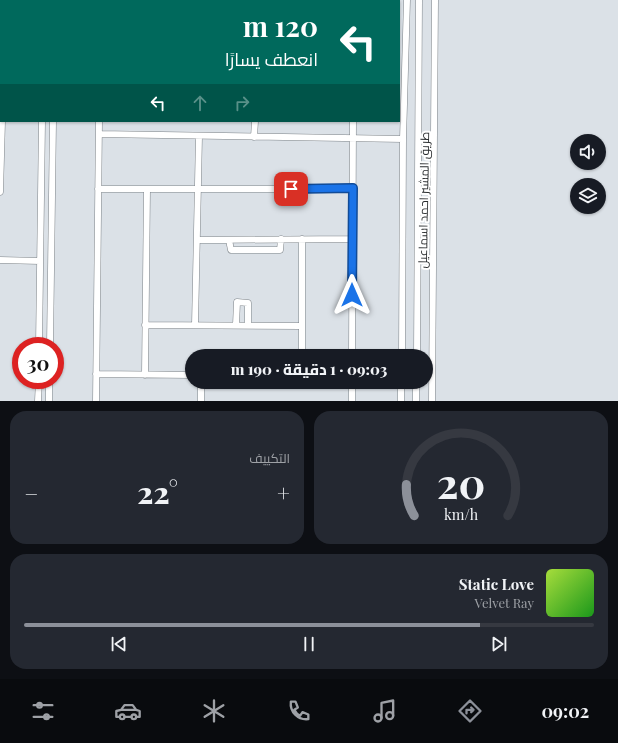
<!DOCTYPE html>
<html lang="ar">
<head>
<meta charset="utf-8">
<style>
	:root { --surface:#171b24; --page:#242831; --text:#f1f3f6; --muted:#9ea1a6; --line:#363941; --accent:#8c9099 }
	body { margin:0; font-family:"Playfair Display",Cairo,serif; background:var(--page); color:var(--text); direction:rtl; height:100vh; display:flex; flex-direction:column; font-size:15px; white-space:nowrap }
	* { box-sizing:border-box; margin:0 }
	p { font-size:13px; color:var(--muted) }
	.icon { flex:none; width:22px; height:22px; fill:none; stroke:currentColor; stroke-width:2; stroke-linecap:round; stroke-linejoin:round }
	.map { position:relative; height:401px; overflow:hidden; direction:ltr }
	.details { display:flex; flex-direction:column; gap:10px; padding:10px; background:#0d0f14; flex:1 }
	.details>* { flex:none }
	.top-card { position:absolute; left:0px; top:0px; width:400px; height:122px; box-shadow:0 1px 3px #0004; direction:rtl; background:#00695c; color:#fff; overflow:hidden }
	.buttons { position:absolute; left:570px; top:134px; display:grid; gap:8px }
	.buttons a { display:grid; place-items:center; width:36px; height:36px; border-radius:50%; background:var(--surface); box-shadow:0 1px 3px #0004; font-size:20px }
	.speed { position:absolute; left:12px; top:337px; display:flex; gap:8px; font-size:20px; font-weight:700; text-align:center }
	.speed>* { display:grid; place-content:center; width:52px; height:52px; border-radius:50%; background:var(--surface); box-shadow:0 1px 3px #0004; line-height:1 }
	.speed .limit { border:6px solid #d22; background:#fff; color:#111 }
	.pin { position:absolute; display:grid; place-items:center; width:34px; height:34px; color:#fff; margin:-17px; border-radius:8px; box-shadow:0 2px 6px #0006 }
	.me { position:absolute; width:44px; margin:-22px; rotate:0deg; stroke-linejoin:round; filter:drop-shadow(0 0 3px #0008) }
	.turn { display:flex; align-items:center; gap:14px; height:84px; padding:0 16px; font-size:18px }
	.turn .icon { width:52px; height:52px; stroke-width:2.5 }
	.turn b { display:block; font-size:28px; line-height:34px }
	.lanes { display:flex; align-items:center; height:38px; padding:0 16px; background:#0003; justify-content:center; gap:20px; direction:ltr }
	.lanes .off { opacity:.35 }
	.big { font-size:30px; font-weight:800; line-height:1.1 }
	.details .tile { flex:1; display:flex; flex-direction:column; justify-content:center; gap:6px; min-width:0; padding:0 14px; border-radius:16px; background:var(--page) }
	.details .dial { align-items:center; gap:0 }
	.dial svg { height:104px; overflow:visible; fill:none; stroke:var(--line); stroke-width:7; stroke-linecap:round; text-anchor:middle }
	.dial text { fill:var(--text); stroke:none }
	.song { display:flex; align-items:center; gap:12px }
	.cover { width:48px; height:48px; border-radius:6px; background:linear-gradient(135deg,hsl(80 70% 55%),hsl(120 70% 35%)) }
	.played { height:4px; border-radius:2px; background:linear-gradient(90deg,var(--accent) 80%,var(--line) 80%) }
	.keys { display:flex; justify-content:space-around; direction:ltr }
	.heat { display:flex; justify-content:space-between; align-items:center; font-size:22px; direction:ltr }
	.details .tiles { flex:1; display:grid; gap:10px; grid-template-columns:1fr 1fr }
	.tile:last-child { grid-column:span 2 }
	.trip { position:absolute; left:185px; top:349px; width:248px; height:40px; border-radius:20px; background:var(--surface); box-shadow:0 1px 3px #0004; font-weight:800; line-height:40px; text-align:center; direction:rtl }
	.menu { display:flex; height:64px; justify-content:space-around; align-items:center; background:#090b0e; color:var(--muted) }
	.menu .icon { width:28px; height:28px }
	.menu .active { color:var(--accent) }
	.menu b { font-size:18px; color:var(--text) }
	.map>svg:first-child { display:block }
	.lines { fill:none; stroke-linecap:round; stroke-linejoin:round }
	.minor-casing { stroke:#7d8388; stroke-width:7 }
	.minor { stroke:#fff; stroke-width:6 }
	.route-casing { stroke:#114b97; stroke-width:10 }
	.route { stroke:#1a73e8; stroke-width:7 }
	.labels { text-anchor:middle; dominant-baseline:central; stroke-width:4; stroke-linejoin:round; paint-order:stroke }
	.street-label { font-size:12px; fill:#2b2e30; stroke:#fff }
</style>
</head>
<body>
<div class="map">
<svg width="618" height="401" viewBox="0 0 618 401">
	<rect width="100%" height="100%" fill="#dbe1e7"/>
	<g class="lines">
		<g class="minor-casing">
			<path id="minor" d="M 3,0 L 3,1
				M 42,0 L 42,1
				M 207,0 L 207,1
				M 306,0 L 306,1
				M 54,1 L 54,0
				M 100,1 L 100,0
				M 150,1 L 150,0
				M 255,1 L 255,0
				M 354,1 L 354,0
				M 0,33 L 1,33
				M 0,82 L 1,82
				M 99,134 L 403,139
				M 254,137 L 255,121
				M 98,189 L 353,189
				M 0,192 L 2,121
				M 302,239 L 302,356
				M 197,240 L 353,239
				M 229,240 L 231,250 L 280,250 L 281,239
				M 0,260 L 40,261
				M 145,325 L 302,326
				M 195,325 L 199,136
				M 236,325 L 237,302 L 248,303 L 248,325
				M 39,346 L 42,121
				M 50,346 L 53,121
				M 352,356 L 353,121
				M 402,356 L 403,139 L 407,0
				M 417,356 L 419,0
				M 96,374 L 192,375
				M 145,375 L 147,189
				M 38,401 L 39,380
				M 49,401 L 49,380
				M 96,401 L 99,121
				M 201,401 L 201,382
				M 352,401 L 352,382
				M 401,401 L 401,382
				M 416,401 L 416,382
				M 432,401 L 435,0"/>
		</g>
		<use href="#minor" class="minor"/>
	</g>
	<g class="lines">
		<g class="route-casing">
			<path id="route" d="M 291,189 L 353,188 L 352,295"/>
		</g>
		<use href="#route" class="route"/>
	</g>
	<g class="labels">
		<g class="street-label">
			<text transform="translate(423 200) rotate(-89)">طريق المشير احمد اسماعيل</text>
		</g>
	</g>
</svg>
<div class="buttons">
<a><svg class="icon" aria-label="sound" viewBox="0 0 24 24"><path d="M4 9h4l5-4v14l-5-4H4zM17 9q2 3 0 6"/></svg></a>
<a><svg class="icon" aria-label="layers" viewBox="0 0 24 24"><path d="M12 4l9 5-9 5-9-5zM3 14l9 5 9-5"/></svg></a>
</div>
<div class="speed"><div class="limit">30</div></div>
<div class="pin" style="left:291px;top:189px;background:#d93025"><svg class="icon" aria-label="arrive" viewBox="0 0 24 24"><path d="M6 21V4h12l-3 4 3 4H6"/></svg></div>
<svg class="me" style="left:352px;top:295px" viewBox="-20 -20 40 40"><path d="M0-17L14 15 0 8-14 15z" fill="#1a73e8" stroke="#fff" stroke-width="4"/></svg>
<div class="trip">09:03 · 1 دقيقة · 190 m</div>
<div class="top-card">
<div class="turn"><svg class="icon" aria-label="left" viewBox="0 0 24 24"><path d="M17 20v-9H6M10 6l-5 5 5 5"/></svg><div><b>120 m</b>انعطف يسارًا</div></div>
<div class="lanes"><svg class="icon" aria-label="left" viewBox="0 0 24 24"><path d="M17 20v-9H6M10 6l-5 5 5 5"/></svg><svg class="icon off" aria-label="ahead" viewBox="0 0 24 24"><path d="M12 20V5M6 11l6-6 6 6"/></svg><svg class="icon off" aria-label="right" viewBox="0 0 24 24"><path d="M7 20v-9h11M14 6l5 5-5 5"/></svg></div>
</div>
</div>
<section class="details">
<div class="tiles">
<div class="tile dial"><svg viewBox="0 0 100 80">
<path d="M14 69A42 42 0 1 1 86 69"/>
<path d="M14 69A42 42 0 0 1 8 45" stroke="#8c9099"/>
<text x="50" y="56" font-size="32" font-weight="700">20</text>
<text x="50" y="72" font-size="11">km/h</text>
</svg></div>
<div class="tile"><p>التكييف</p>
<div class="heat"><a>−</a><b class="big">22°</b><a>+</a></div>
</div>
<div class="tile">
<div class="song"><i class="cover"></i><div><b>Static Love</b><p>Velvet Ray</p></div></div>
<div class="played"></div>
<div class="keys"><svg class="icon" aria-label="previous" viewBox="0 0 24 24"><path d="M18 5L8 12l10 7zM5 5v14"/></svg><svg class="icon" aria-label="pause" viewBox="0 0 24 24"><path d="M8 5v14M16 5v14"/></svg><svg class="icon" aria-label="next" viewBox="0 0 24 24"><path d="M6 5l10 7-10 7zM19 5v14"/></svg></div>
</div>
</div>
</section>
<nav class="menu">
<b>09:02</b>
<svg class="icon active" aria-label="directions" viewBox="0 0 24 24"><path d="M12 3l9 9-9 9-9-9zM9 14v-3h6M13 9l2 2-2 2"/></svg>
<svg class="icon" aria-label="music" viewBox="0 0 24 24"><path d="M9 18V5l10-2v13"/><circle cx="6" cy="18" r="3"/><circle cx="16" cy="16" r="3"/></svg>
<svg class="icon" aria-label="phone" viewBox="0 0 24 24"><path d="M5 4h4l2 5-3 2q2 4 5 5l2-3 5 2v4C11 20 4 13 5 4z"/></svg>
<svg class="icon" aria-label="climate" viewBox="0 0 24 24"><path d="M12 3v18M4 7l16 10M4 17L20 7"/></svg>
<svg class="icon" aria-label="car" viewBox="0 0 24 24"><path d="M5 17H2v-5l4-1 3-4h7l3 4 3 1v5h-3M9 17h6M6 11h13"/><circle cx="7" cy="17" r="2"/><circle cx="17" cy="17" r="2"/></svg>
<svg class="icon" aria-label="filters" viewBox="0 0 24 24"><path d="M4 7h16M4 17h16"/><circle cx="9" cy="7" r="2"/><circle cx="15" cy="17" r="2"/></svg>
</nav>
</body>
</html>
